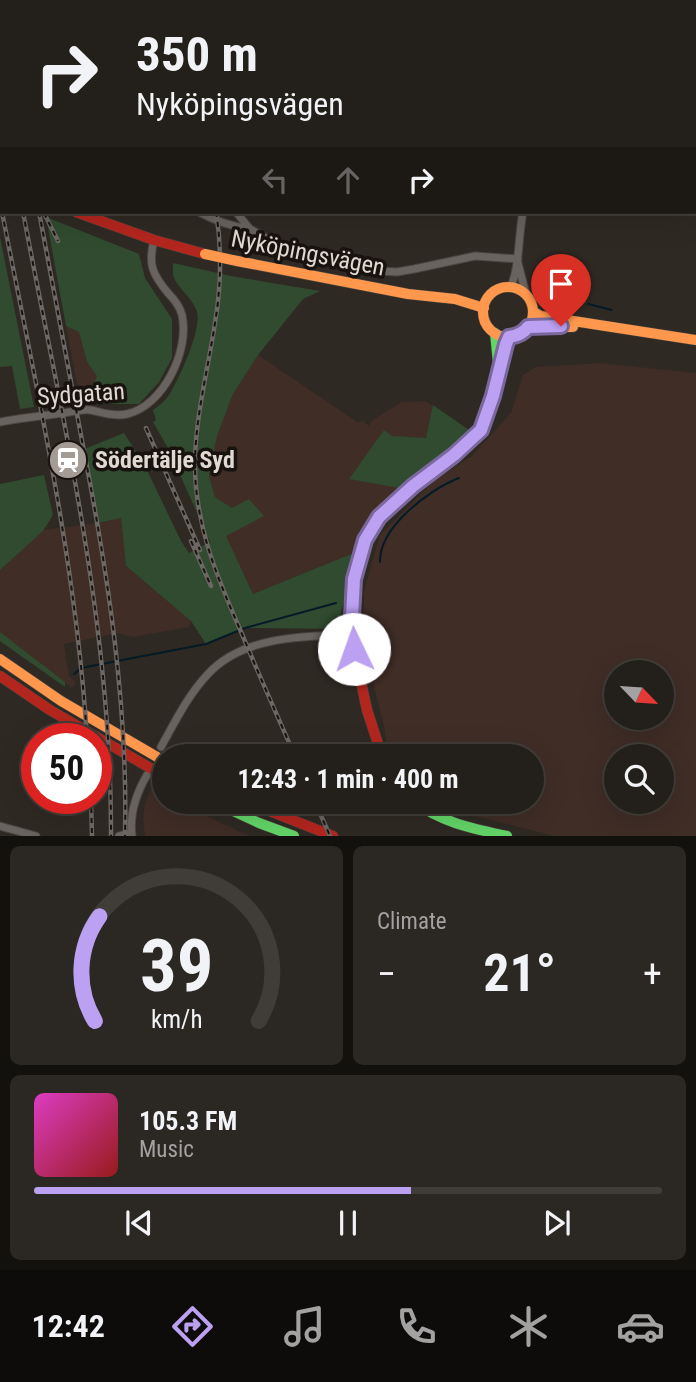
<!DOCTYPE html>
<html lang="en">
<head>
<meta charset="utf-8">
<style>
	:root { --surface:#231f1a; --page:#2b2723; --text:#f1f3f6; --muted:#a3a2a2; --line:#403d39; --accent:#bca0f2 }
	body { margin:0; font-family:"Roboto Condensed",sans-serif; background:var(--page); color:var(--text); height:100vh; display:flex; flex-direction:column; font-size:26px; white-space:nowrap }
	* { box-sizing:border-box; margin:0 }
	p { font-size:23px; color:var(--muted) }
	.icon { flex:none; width:38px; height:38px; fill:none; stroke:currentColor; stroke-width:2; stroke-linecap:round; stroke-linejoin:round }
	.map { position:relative; height:836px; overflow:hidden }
	.panel { display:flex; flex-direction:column; gap:10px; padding:10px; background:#13110e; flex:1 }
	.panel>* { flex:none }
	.top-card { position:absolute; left:0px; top:0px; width:696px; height:214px; box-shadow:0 7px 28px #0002,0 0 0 2px var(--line); background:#231f1a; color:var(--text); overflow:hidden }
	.needle { width:46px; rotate:115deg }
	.fabs { position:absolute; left:604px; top:660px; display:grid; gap:14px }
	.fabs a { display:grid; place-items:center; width:70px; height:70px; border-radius:50%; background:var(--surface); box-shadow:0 7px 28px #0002,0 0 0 2px var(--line); font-size:35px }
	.speed { position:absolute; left:21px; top:723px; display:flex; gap:14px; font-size:35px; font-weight:700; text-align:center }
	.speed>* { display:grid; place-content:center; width:91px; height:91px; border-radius:50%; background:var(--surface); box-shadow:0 7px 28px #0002,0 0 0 2px var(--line); line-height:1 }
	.speed .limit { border:10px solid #d22; background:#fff; color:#111 }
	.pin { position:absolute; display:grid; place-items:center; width:60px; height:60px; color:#fff; margin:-72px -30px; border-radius:50% 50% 50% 0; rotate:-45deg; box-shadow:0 0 7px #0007 }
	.pin .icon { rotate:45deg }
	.me { position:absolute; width:77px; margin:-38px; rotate:357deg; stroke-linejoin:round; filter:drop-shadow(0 0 5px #0008) }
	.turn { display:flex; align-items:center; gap:24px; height:147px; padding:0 21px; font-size:32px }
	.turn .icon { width:91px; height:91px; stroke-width:2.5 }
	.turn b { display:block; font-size:49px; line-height:60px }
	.lanes { display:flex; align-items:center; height:66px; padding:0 21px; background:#0003; justify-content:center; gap:35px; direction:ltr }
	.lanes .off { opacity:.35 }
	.big { font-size:52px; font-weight:700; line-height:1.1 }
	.panel .tile { flex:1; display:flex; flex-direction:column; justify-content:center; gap:10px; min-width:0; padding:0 24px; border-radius:10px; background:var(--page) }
	.panel .dial { align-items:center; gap:0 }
	.dial svg { height:182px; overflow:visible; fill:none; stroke:var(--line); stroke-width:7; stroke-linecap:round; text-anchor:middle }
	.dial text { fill:var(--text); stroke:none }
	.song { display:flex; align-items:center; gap:21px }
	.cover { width:84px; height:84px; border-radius:10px; background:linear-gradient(135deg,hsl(310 70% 55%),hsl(0 70% 35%)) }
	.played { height:7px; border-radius:4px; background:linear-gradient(90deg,var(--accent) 60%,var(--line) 60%) }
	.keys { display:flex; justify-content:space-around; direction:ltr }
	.heat { display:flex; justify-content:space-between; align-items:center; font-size:38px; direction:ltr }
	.panel .tiles { flex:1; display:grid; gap:10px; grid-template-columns:1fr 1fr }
	.tile:last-child { grid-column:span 2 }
	.trip { position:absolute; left:152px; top:744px; width:392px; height:70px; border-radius:35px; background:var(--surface); box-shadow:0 7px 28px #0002,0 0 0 2px var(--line); font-weight:700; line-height:70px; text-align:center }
	.tab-bar { display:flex; height:112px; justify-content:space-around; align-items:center; background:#0e0c0a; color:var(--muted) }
	.tab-bar .icon { width:49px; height:49px }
	.tab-bar .selected { color:var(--accent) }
	.tab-bar b { font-size:32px; color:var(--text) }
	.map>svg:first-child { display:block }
	.industrial { fill:#3f2d26; fill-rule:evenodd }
	.green { fill:#304b2f }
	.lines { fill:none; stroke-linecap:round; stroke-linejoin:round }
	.stream { stroke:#041b27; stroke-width:2 }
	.street-casing { stroke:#4b4640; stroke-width:9 }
	.fast-casing { stroke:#4b4640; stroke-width:11 }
	.slow-casing { stroke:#4b4640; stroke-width:11 }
	.jam-casing { stroke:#4b4640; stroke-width:11 }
	.street { stroke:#68635e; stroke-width:7 }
	.fast { stroke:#63d668; stroke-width:10 }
	.slow { stroke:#ff974d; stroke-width:10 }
	.jam { stroke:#b3261e; stroke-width:10 }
	.rail-casing { stroke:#6c6763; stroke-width:4.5 }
	.rail { stroke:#18130e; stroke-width:2; stroke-dasharray:5; stroke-linecap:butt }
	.slow-bridge-casing { stroke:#4b4640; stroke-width:11; stroke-linecap:butt }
	.slow-bridge { stroke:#ff974d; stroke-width:10 }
	.route-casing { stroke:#7a689d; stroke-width:18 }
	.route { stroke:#bca0f2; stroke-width:12 }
	.labels { text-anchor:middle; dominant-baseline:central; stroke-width:7; stroke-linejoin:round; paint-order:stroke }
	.street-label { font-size:24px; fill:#e1d9d1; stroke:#18130e }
	.poi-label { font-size:24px; font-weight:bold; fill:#e1d9d1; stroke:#18130e; text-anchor:start }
</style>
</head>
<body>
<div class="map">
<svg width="696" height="836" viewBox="0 0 696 836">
	<rect width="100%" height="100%" fill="#2f2923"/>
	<path class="industrial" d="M 118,0 L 569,0 L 569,2 L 120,2 Z
		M 66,326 L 79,332 L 87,362 L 98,376 L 92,387 L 83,387 L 77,384 Z
		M 258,355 L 357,422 L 363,421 L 369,426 L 371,421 L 402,402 L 425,401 L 469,430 L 462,438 L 434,463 L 399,488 L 377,508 L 361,533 L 351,554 L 253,594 L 225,536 L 232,508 L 215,497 L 209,476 L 217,436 L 233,394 Z
		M 600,363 L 696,373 L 696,836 L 554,836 L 448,809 L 435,802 L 532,802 L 532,756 L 391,756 L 387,749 L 384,726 L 369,666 L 364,628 L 364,591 L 380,535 L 436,479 L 472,456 L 511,413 L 523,375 L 536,367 ZM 616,672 L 662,672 L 662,718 L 616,718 ZM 616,756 L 662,756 L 662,802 L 616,802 Z
		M 121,518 L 126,566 L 191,621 L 189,627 L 133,637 L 117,633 L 64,644 L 69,677 L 76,682 L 72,688 L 0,632 L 0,570 L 43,530 L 98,523 Z
		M 151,789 L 164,795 L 164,802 L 177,802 L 249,836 L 145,836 L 143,819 L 145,803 Z"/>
	<path class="green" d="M 46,217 L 139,254 L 145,278 L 172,319 L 172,358 L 159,382 L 139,404 L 97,404 L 83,387 L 92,387 L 97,376 L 87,362 L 79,332 L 66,326 Z
		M 0,237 L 34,407 L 20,409 L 12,366 L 0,367 Z
		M 173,263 L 231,276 L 320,291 L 303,299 L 258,355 L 233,394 L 217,436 L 209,476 L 215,497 L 232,508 L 249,499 L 264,516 L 226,536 L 253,594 L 351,554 L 354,560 L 337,629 L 245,628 L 206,644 L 191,621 L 126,566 L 121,518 L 98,523 L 82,450 L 124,433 L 143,462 L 181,541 L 189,553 L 210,542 L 169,450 L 153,422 L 156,420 L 153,410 C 159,406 165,401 169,395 C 179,379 202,329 197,312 C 193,299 181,291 175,280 C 172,275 173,269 173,263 Z
		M 433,405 L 469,430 C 450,454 423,471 399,488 L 349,479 L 384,430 L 392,436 L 426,438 Z
		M 44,475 L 53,515 L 43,531 L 0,570 L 0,484 Z
		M 0,632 L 65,682 L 65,687 L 0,641 Z"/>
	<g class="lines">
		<path class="stream" d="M 538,288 L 556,292
			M 588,304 L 612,310
			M 380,562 C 379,527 430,489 459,478
			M 74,674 L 81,668 L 206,644 L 245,628 L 336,603"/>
		<g class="street-casing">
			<path id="street" d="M 109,0 L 110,2
				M 695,86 L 696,86
				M 199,212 C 215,221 231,226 249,229
				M 236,212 L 250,229 L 273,242 L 333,261 L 381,271 L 397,272 L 414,269 L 475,256 L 518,259
				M 518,263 L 526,294
				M 511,287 C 520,264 518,237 523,212
				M 0,422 C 21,418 42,416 63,413 C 72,412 82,409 90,410 C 102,412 114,417 127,414 C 163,406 190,351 182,315 C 180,307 174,299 168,293 C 152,274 148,264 154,240
				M 161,747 C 175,722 188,695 208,674 C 243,636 303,636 351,635
				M 0,826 L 36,836
				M 119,836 L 131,833
				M 132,836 C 129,814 136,794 147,775"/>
		</g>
		<g class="fast-casing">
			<path id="fast" d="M 0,179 L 2,180
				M 495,333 L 498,363
				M 214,802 L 259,823 L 294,836
				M 415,802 C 442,823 475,829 507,836"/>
		</g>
		<g class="slow-casing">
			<path id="slow" d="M 237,261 L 408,294 L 455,299 L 484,308
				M483 312a25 25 0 1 1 50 0a25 25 0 1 1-50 0Z
				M 534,312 L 541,316 L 696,340
				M 528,327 L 573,327
				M 0,659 L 61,701 L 164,761"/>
		</g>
		<g class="jam-casing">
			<path id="jam" d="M 76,212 L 154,240 L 205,254
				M 0,676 L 50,710 L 164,776
				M 382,756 L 367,710 L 351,635 L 354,579 L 365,540 L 379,517 L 413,486 L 454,455 L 481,430 L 493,396 L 509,337
				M 247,802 L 333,836"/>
		</g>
		<use href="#street" class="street"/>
		<use href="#fast" class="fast"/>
		<use href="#slow" class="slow"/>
		<use href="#jam" class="jam"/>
		<g class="rail-casing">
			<path id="rail" d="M 92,0 L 93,2
				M 0,12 L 2,21
				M 0,92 L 2,100
				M 0,117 L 2,125
				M 2,212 C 36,386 76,561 87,738
				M 23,212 C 62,418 112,625 111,836
				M 39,212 C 54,290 68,368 83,446 C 108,575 128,704 125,836
				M 216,212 C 222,248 221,287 215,323 C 208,369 196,414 195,460 C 194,524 217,577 242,634 C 259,675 277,715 295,756
				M 44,213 L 58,241
				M 146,428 L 200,550
				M 191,541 L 211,586
				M 91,798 L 92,836
				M 315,802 L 330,836"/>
		</g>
		<use href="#rail" class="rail"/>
		<g class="slow-bridge-casing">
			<path id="slow-bridge" d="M 205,254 L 237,261"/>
		</g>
		<use href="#slow-bridge" class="slow-bridge"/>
	</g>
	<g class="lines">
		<g class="route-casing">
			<path id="route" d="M 354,649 L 351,635 L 354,579 L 365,540 L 379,517 L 413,486 L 454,455 L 481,430 L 493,396 L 506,344 L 509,337 C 517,336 523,334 528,327 L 561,326"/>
		</g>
		<use href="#route" class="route"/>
	</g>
	<defs>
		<g id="station-disc" transform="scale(2.0125)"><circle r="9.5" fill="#a39b94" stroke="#18130e"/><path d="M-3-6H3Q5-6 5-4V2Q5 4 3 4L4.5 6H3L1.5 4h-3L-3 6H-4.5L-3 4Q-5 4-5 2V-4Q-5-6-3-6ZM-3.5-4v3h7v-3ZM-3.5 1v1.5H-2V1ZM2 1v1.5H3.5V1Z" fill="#fff"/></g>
	</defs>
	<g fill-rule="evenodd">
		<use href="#station-disc" x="68" y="460"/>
	</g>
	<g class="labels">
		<g class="street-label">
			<text transform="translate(308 253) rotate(11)">Nyköpingsvägen</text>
			<text transform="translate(81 394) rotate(-4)">Sydgatan</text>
		</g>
		<g class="poi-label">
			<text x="95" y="460">Södertälje Syd</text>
		</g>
	</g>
</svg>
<div class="fabs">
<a><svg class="needle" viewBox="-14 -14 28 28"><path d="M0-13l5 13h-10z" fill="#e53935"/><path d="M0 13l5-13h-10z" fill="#a3a2a2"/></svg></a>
<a><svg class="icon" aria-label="search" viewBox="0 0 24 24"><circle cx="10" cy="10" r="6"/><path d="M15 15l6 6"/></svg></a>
</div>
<div class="speed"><div class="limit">50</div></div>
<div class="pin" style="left:561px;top:326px;background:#d93025"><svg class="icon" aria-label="arrive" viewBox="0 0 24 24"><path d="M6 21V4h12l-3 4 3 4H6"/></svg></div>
<svg class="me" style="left:354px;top:649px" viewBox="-20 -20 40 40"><circle r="19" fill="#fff"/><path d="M0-13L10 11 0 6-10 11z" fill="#bca0f2"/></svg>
<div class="trip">12:43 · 1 min · 400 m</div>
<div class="top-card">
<div class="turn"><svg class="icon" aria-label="right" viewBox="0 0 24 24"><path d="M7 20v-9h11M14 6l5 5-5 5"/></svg><div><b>350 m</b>Nyköpingsvägen</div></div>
<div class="lanes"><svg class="icon off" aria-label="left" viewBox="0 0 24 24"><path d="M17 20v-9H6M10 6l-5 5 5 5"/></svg><svg class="icon off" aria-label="ahead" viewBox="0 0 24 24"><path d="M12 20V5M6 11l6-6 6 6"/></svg><svg class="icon" aria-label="right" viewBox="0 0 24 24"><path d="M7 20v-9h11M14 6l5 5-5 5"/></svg></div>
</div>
</div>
<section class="panel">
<div class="tiles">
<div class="tile dial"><svg viewBox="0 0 100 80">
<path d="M14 69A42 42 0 1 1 86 69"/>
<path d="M14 69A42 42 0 0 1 16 23" stroke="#bca0f2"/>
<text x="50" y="56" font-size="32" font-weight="700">39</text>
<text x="50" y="72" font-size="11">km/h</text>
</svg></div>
<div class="tile"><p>Climate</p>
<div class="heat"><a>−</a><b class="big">21°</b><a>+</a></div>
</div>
<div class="tile">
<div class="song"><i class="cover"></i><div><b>105.3 FM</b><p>Music</p></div></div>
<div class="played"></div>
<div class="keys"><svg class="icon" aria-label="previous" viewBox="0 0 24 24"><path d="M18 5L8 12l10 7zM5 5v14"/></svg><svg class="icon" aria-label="pause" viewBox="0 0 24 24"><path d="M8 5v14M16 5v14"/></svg><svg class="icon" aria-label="next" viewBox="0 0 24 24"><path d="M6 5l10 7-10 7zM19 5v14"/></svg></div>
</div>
</div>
</section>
<nav class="tab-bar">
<b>12:42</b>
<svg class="icon selected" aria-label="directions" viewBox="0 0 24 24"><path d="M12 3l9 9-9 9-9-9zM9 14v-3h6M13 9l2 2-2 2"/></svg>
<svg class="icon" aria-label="music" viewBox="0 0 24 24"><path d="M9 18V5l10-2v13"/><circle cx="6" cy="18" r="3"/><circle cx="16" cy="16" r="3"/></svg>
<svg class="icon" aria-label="phone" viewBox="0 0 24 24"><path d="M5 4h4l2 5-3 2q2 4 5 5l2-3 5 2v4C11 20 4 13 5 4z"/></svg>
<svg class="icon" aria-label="climate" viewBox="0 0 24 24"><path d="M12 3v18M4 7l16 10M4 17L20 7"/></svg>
<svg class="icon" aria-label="car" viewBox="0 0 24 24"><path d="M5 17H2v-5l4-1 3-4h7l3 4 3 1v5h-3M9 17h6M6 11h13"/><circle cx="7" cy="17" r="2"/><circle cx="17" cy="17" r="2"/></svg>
</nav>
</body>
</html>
